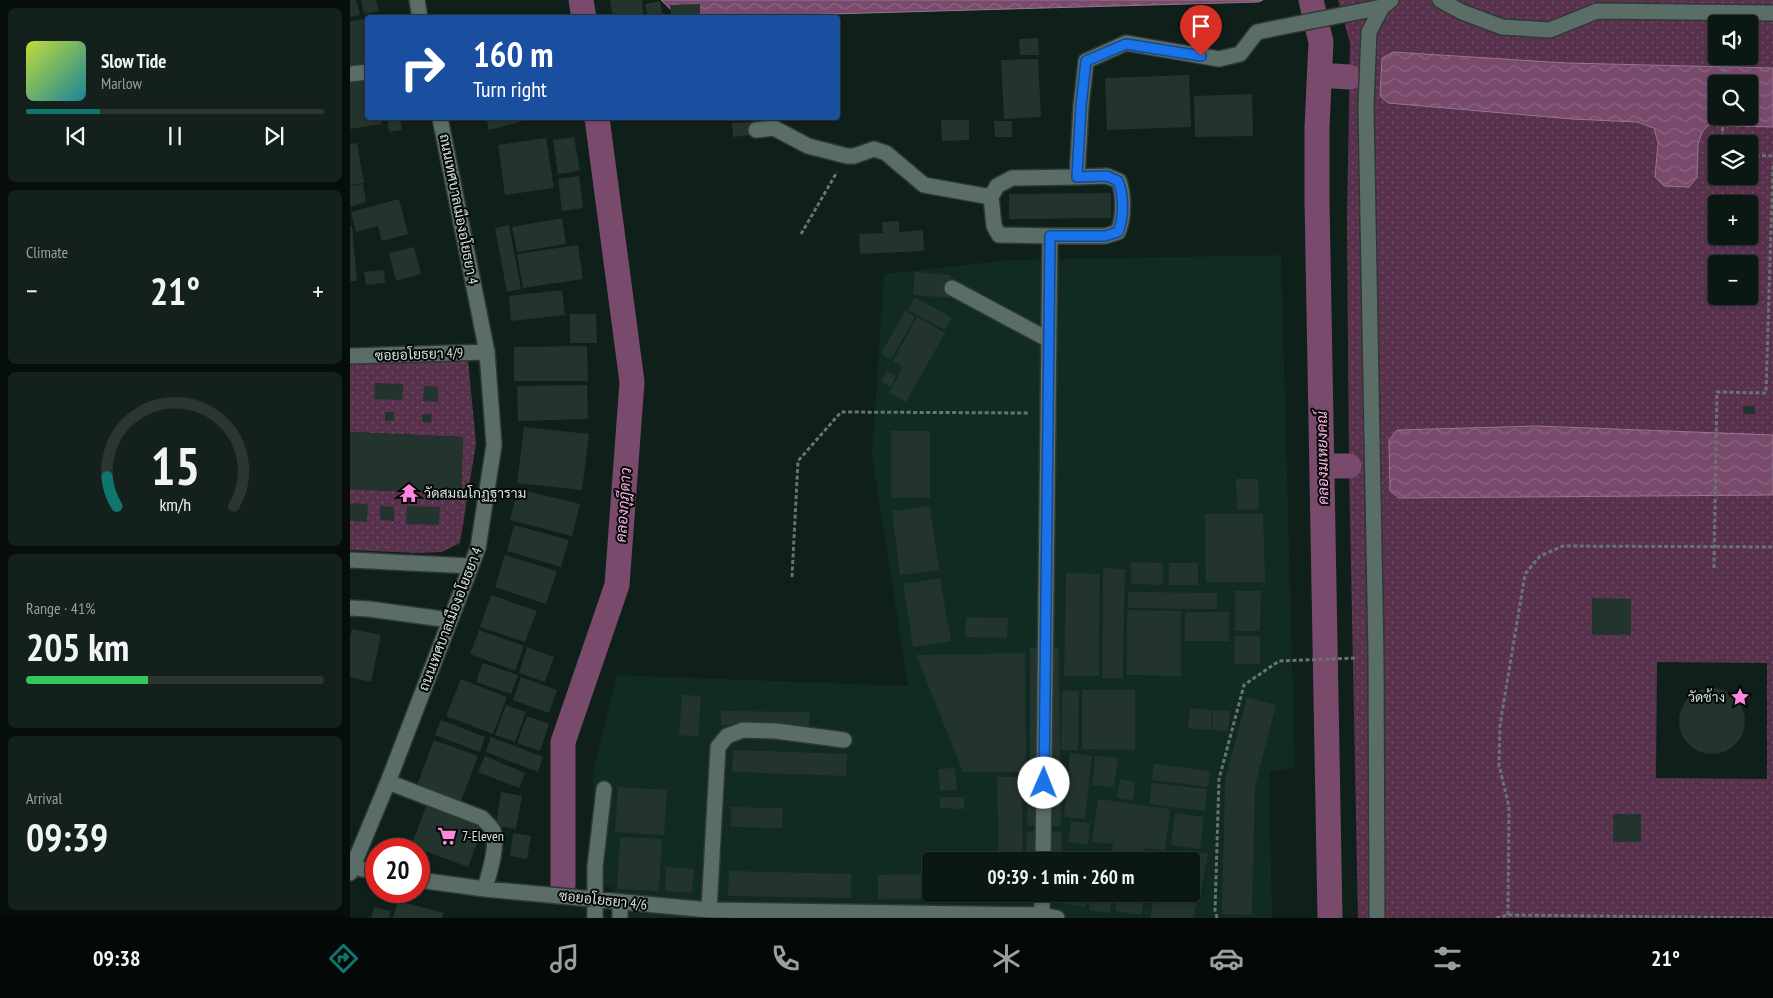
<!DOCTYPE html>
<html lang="en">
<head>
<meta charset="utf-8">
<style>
	:root { --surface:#0b1713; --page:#14201c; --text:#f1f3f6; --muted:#9a9fa0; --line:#2b3633; --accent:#0f766e }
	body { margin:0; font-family:"PT Sans Narrow",Sarabun,sans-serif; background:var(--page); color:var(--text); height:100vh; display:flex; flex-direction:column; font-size:19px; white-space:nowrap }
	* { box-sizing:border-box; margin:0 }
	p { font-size:16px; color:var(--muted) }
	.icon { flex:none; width:28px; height:28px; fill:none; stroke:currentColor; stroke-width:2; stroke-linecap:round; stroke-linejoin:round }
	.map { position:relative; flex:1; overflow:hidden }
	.details { display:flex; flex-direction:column; gap:8px; padding:8px; background:#060d0a; width:350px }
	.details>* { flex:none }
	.banner { position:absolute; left:15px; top:15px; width:475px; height:105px; border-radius:5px; box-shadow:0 1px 4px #0004,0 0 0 1px var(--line); background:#1a4fa0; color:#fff; overflow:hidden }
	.tools { position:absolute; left:1358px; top:15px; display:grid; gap:10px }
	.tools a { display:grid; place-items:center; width:50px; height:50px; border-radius:5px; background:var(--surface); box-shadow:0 1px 4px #0004,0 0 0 1px var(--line); font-size:25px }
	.speed { position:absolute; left:15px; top:838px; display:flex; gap:10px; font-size:25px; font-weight:700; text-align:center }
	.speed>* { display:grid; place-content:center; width:65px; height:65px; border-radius:50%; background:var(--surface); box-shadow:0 1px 4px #0004,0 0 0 1px var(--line); line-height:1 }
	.speed .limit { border:8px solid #d22; background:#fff; color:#111 }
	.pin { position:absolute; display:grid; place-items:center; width:42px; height:42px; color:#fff; margin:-51px -21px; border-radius:50% 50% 50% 0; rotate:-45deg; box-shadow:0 0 5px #0007 }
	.pin .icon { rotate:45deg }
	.me { position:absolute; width:55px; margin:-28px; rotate:1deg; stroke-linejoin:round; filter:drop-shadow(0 0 4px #0008) }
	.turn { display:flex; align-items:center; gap:18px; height:105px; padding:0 25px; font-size:22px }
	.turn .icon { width:65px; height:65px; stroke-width:2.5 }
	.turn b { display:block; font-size:35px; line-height:42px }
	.big { font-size:38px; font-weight:700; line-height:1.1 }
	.details .card { flex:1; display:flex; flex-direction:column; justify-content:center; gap:8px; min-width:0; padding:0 18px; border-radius:8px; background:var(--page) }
	.details .dial { align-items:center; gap:0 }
	.dial svg { height:130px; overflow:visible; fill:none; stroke:var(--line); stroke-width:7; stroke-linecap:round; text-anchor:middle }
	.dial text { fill:var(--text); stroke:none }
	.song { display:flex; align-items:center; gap:15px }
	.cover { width:60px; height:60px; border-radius:8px; background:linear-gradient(135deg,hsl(70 70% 55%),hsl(190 70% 35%)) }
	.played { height:5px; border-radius:2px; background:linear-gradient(90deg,var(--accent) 25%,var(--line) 25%) }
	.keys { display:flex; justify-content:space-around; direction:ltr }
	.heat { display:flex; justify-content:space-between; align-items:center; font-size:28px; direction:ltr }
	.charge { height:8px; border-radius:4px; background:linear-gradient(90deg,#34c759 41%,var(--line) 0) }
	.trip { position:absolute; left:572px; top:852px; width:278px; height:50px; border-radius:5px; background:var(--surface); box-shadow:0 1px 4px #0004,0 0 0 1px var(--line); font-weight:700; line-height:50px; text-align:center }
	.tabs { display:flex; height:80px; justify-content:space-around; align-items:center; background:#040908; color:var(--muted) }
	.tabs .icon { width:35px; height:35px }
	.tabs .active { color:var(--accent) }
	.tabs b { font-size:22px; color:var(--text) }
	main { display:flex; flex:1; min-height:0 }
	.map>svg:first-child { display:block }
	.built { fill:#112a22; fill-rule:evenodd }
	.grass { fill:url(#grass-dots); fill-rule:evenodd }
	.water { fill:url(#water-waves); stroke:#95778d; fill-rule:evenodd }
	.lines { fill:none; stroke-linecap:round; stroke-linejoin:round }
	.canal { stroke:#794a6c; stroke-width:25 }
	.building { fill:#23342e }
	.minor-casing { stroke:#2f3834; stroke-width:18 }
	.path { stroke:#677570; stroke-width:3; stroke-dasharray:4 2.5; stroke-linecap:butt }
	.minor { stroke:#5a6d66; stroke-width:15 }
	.route-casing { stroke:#114b97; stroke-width:12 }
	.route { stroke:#1a73e8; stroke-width:9 }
	.labels { text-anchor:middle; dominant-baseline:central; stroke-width:4; stroke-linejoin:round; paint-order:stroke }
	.street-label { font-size:14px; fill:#d5e0db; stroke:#030806 }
	.poi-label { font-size:14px; fill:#d5e0db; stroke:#030806; text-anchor:start }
	.water-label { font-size:15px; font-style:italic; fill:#fdb2e6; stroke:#030806 }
</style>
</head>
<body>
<main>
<section class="details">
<div class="card">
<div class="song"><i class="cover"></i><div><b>Slow Tide</b><p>Marlow</p></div></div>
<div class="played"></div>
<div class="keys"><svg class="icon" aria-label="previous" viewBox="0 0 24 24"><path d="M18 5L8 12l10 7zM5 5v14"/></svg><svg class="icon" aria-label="pause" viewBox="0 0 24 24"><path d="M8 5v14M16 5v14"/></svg><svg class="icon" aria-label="next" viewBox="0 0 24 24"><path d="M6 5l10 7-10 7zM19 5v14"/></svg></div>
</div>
<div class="card"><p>Climate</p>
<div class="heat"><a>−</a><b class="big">21°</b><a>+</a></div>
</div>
<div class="card dial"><svg viewBox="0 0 100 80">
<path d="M14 69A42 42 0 1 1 86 69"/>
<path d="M14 69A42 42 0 0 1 8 51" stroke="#0f766e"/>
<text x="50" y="56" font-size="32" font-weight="700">15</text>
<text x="50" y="72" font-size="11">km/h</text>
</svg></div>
<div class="card"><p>Range · 41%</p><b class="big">205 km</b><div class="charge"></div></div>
<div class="card"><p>Arrival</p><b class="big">09:39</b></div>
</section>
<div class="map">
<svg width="1423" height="918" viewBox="0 0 1423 918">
	<defs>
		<pattern id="grass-dots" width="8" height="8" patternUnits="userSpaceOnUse" patternTransform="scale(1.25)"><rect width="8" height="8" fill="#58314d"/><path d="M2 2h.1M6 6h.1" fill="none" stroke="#6f4f66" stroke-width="1.8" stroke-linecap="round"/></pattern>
		<pattern id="water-waves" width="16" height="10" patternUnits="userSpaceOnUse" patternTransform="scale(1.25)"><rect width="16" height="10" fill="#794a6c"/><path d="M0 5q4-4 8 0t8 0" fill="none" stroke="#8b6480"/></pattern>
	</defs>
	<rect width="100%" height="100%" fill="#0f1f19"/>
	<path class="built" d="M 931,255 L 945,767 L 919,772 L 922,918 L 261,918 L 262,887 L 244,886 L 243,773 L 267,675 L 558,686 L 522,455 L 534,274 L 658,260 ZM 581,861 L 841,861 L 841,894 L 581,894 Z"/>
	<path class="grass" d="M 988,0 L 1423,0 L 1423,918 L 1008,918 L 999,466 L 997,221 L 1000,43 ZM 1366,24 L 1399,24 L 1399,56 L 1366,56 ZM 1366,84 L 1399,84 L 1399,116 L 1366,116 ZM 1366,144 L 1399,144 L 1399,176 L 1366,176 ZM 1366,204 L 1399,204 L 1399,236 L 1366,236 ZM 1366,264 L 1399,264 L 1399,296 L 1366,296 ZM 1307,662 L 1417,663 L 1417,779 L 1306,778 Z
		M 118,360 L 126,443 L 110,543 L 92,552 L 68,553 L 0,550 L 0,489 L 111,494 L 113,437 L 0,432 L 0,364 Z"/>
	<path class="water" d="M 311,0 L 913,0 L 908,2 L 338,18 L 328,17 Z
		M 1043,52 L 1216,63 L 1423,68 L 1423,127 L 1358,125 L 1352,132 L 1348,145 L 1347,177 L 1339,187 L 1314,186 L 1305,177 L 1308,143 L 1304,128 L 1287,122 L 1222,119 L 1038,103 L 1030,96 L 1032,58 ZM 1366,84 L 1399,84 L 1399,116 L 1366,116 Z
		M 1187,426 L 1423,435 L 1423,495 L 1049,498 L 1040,491 L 1039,440 L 1047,430 Z"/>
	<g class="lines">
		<path class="canal" d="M 231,0 L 234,18
			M 961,0 L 971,42 L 967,127 L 967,201 L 980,918
			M 970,75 L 999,77
			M 972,466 L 999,466
			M 213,885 L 213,742 L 267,585 L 282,382 L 247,118"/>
	</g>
	<path class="building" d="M 0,0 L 6,0 L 10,15 L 0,17 Z
		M 11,0 L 26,0 L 29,11 L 14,14 Z
		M 260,0 L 292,0 L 294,18 L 263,18 Z
		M 310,1 L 313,18 L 298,18 L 295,4 Z
		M 350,4 L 350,18 L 321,18 L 320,5 Z
		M 16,19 L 18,31 L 18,65 L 0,68 L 0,21 Z
		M 688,38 L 689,55 L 670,55 L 669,39 Z
		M 688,59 L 691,117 L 654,119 L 651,60 Z
		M 839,75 L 841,127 L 757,130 L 755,78 Z
		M 18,80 L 18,118 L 31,118 L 32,124 L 0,129 L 0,82 Z
		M 902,94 L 903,136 L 845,137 L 844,96 Z
		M 37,118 L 50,118 L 52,130 L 39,132 Z
		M 136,118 L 176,118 L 177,120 L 139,130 Z
		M 591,120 L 619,120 L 619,140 L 592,141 Z
		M 644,121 L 662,121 L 662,137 L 645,137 Z
		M 402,122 L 403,135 L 383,137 L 382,123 Z
		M 224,137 L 230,171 L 208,174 L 203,140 Z
		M 196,138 L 204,188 L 155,195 L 148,145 Z
		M 7,143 L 14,183 L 0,185 L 0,144 Z
		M 229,176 L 233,208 L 212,211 L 208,179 Z
		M 13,184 L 16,202 L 0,207 L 0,186 Z
		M 761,193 L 761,218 L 659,219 L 659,194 Z
		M 49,199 L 58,234 L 32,241 L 28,226 L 6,232 L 1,212 Z
		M 212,218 L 216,244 L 167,252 L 162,227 Z
		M 549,221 L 549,232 L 573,230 L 574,251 L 510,254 L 509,234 L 533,233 L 532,222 Z
		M 159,225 L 171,289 L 157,292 L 145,228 Z
		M 0,226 L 2,226 L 7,281 L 0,281 Z
		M 228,245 L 233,279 L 173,288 L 167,254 Z
		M 64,247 L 71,274 L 46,281 L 39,253 Z
		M 34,270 L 35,283 L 16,285 L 14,272 Z
		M 565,272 L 601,275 L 599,298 L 563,295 Z
		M 212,290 L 215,315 L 161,321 L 159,296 Z
		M 565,297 L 602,318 L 595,330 L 558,310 Z
		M 555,311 L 565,317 L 541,359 L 531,354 Z
		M 220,314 L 246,314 L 247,343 L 220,343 Z
		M 567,317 L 595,333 L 556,402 L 539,393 L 553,367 L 543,361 Z
		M 237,346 L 238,381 L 164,381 L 164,347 Z
		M 537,371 L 546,376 L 541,387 L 531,382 Z
		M 25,383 L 53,384 L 52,400 L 24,399 Z
		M 237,385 L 238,419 L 168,421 L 167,386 Z
		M 74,386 L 88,387 L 88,402 L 73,401 Z
		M 1393,406 L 1405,406 L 1405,414 L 1393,414 Z
		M 35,412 L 44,412 L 44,421 L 35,421 Z
		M 72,414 L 82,414 L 81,423 L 72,422 Z
		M 174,427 L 239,434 L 232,490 L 167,483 Z
		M 541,431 L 580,431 L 580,498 L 541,498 Z
		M 0,432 L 113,437 L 111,494 L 0,489 Z
		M 886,479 L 908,479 L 909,509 L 887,510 Z
		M 168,489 L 230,504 L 222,536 L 160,520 Z
		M 0,503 L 18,504 L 17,522 L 0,521 Z
		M 30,506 L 44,507 L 44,521 L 30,520 Z
		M 57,506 L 90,507 L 89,525 L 56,524 Z
		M 580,506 L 589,570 L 550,575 L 542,511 Z
		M 855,514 L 913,514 L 915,582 L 856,582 Z
		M 164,525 L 219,540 L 211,567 L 157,551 Z
		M 155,555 L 207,571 L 196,604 L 145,587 Z
		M 781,562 L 813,563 L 813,585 L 781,584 Z
		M 819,563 L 848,563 L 848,585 L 819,585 Z
		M 753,568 L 775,569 L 773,678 L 752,678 Z
		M 716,573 L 750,574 L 749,676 L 714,676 Z
		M 590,578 L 601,641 L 563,647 L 553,584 Z
		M 885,591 L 911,591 L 910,631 L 885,631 Z
		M 778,592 L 867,593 L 867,609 L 778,608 Z
		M 141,595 L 187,611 L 175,642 L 130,627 Z
		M 1242,598 L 1281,599 L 1281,635 L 1242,635 Z
		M 777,610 L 831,611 L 831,676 L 777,675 Z
		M 835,612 L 879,612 L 879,641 L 835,641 Z
		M 616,617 L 658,618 L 657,638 L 615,637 Z
		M 2,629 L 31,635 L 21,682 L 0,677 L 0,637 Z
		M 129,630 L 174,646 L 165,671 L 120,654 Z
		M 885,636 L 910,636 L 910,664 L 884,664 Z
		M 177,647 L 204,657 L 195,682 L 169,673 Z
		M 680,648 L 709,648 L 710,764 L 680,764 Z
		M 675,653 L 676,772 L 613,772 L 566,655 Z
		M 133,663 L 168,675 L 161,694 L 126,682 Z
		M 171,677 L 207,690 L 199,713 L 163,700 Z
		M 111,679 L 157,697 L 143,734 L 96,716 Z
		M1329 721a33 33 0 1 1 66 0a33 33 0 1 1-66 0Z
		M 712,690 L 729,691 L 728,750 L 711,750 Z
		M 732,690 L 785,690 L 785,750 L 732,749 Z
		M 332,695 L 351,696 L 348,737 L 329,735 Z
		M 897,697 L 926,705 L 905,786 L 902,915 L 872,914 L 875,781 Z
		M 156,705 L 176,712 L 165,742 L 145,735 Z
		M 840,708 L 862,710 L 861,730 L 838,728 Z
		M 863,710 L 880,711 L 878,731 L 862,730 Z
		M 371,711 L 460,712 L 459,726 L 371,725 Z
		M 177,716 L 199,724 L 190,751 L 167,743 Z
		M 91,720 L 135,737 L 130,752 L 85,735 Z
		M 141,737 L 193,757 L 188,772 L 136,752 Z
		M 84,740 L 128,756 L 111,801 L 67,785 Z
		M 383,750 L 497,754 L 496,776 L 382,772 Z
		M 720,753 L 742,756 L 735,819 L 714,817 Z
		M 135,756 L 175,773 L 169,788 L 128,772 Z
		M 745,756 L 768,758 L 764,787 L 742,785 Z
		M 804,764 L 860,771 L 858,787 L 802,780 Z
		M 678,767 L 711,768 L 711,826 L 677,826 Z
		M 605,768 L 607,790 L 590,791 L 588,769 Z
		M 647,777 L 672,777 L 673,861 L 649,861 Z
		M 770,779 L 785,782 L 783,800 L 767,798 Z
		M 802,783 L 857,789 L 855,811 L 799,804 Z
		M 268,787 L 317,790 L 314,835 L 265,832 Z
		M 151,792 L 172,796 L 166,829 L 146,826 Z
		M 590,797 L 614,797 L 614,809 L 590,808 Z
		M 748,799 L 820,809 L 815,851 L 794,848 L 792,861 L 761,861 L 763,844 L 742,842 Z
		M 77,804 L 134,825 L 118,867 L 61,846 Z
		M 381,807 L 433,808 L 432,828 L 381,827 Z
		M 825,813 L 854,817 L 850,849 L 821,845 Z
		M 1263,814 L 1291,814 L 1291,842 L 1263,842 Z
		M 721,821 L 740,823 L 738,844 L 718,842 Z
		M 677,831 L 712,832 L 711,861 L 676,861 Z
		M 163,833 L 181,836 L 177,859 L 160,856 Z
		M 270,837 L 312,839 L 309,891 L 267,889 Z
		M 834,850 L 858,854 L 850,897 L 837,895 L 841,894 L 841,861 L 832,861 Z
		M 799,852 L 829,857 L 828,861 L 797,861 Z
		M 316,867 L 344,869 L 342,893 L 315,891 Z
		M 379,871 L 501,874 L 501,898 L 378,896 Z
		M 581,874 L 581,894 L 629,894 L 629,898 L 528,899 L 528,875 Z
		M 710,894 L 737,894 L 736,907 L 709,903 Z
		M 741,894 L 763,894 L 760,913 L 739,910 Z
		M 768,894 L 795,894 L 791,915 L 765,911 Z
		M 805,894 L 847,902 L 843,918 L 800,918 Z
		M 48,901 L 94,913 L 92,918 L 43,918 Z
		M 24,907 L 41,911 L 39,918 L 21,918 Z"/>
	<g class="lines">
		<g class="minor-casing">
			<path id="minor" d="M 67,0 L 70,18
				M 1090,0 L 1112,12 L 1152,27 L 1200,30 L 1247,11 L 1423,13
				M 0,74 L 18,72
				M 406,130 L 424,128 L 458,146 L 497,156 L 504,156 L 524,149 L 536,153 L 574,185 L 641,197
				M 700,236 L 649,235 L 644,226 L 641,197 L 647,186 L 662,178 L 727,177
				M 602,288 L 699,340
				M 0,356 L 137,352
				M 0,560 L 121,566
				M 0,608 L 19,609 L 100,620
				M 38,782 L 132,818 C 136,822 143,828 144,833 C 147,851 139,872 135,889
				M 693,861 L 700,236 L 755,236 L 768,232 C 774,218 774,195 769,181 L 757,176 L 727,177 L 731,106 L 736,61 L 776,43 L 869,59 L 890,54 L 907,32 L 1032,7
				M 0,866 L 26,872
				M 0,873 L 38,782 L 128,548 L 144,445 L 137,352 L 90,118
				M 69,880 L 135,889 L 359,910 L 692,915 L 707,918
				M 359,910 L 368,747 L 377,736 L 393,730 L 426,731 L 494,740
				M 692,915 L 692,894
				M 245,918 L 245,867 L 254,789
				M 270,918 L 270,902
				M 1027,918 L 1026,657 L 1016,107 L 1019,32 L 1032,7 L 1041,0"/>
		</g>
		<path class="path" d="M 1374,84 L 1374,56
			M 1372,144 L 1373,116
			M 1399,155 L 1423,156
			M 451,234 L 487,172
			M 1364,568 L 1367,392 L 1416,393 L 1423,164
			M 442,577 L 448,461 L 491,412 L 680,413
			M 1158,915 L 1159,807 L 1149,765 L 1150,725 L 1175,574 L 1190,556 L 1213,546 L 1423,547
			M 867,918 L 865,910 L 869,779 L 894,685 L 929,661 L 1007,658
			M 1146,918 L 1158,915 L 1423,918"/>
		<use href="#minor" class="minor"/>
	</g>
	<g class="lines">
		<g class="route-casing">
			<path id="route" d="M 694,783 L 700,236 L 755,236 L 768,232 C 774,218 774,195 768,181 L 757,176 L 727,177 L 731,106 L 736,61 L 776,44 L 851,56"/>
		</g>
		<use href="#route" class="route"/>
	</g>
	<defs>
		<g id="temple-bare" transform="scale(1.5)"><path d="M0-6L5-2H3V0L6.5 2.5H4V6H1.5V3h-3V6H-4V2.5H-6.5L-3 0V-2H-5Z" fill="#ff85df" stroke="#030806" stroke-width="2.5" paint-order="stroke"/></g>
		<g id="sight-bare" transform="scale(1.5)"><path d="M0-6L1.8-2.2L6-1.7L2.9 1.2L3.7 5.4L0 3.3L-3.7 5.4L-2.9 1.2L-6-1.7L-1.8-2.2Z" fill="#ff85df" stroke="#030806" stroke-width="2.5" paint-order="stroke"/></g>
		<g id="supermarket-bare" transform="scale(1.5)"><path d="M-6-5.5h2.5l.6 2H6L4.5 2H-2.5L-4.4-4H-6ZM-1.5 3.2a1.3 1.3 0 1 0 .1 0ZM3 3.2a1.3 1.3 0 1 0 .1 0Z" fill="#ff85df" stroke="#030806" stroke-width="2.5" paint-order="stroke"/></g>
	</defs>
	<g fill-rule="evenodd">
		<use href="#temple-bare" x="59" y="493"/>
		<use href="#sight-bare" x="1390" y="697"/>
		<use href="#supermarket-bare" x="97" y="836"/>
	</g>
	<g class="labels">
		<g class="street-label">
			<text transform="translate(109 209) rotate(79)">ถนนเทศบาลเมืองอโยธยา 4</text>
			<text transform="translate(69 354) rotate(-2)">ซอยอโยธยา 4/9</text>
			<text transform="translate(100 619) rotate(-69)">ถนนเทศบาลเมืองอโยธยา 4</text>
			<text transform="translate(253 900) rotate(6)">ซอยอโยธยา 4/6</text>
		</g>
		<g class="poi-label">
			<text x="74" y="493">วัดสมณโกฏฐาราม</text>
			<text x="1375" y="697" text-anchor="end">วัดช้าง</text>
			<text x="112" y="836">7-Eleven</text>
		</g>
		<g class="water-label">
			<text transform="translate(972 458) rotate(-91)">คลองมเหยงคณ์</text>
			<text transform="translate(273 505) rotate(-86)">คลองกุฎีดาว</text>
		</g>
	</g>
</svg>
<div class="tools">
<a><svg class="icon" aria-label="sound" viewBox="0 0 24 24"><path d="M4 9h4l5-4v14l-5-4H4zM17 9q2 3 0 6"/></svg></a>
<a><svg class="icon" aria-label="search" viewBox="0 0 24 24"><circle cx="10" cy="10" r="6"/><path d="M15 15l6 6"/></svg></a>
<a><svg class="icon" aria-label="layers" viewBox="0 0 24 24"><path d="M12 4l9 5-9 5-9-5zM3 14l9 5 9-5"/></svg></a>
<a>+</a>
<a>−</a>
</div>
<div class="speed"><div class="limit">20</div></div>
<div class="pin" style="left:851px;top:56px;background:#d93025"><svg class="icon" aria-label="arrive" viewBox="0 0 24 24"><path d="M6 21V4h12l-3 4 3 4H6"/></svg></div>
<svg class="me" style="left:694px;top:783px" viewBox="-20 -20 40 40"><circle r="19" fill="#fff"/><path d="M0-13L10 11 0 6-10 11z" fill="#1a73e8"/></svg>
<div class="trip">09:39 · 1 min · 260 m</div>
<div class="banner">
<div class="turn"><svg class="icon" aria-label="right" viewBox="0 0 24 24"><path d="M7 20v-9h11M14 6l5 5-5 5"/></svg><div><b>160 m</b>Turn right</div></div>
</div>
</div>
</main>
<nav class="tabs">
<b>09:38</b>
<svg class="icon active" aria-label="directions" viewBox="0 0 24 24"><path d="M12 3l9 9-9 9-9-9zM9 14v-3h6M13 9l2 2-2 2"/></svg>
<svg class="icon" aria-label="music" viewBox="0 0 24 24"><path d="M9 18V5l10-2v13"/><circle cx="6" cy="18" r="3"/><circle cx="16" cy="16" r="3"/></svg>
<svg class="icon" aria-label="phone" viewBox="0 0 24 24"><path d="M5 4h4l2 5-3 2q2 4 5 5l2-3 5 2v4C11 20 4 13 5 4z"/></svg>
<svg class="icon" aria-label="climate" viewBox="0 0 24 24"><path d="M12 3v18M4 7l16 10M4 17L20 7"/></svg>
<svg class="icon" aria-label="car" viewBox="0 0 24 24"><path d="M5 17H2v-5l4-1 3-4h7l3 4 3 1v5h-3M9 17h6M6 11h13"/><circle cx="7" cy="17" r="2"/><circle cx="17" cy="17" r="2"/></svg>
<svg class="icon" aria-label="filters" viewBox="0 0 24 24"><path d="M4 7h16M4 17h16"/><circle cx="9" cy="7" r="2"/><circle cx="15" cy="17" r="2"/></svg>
<b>21°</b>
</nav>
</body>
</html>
